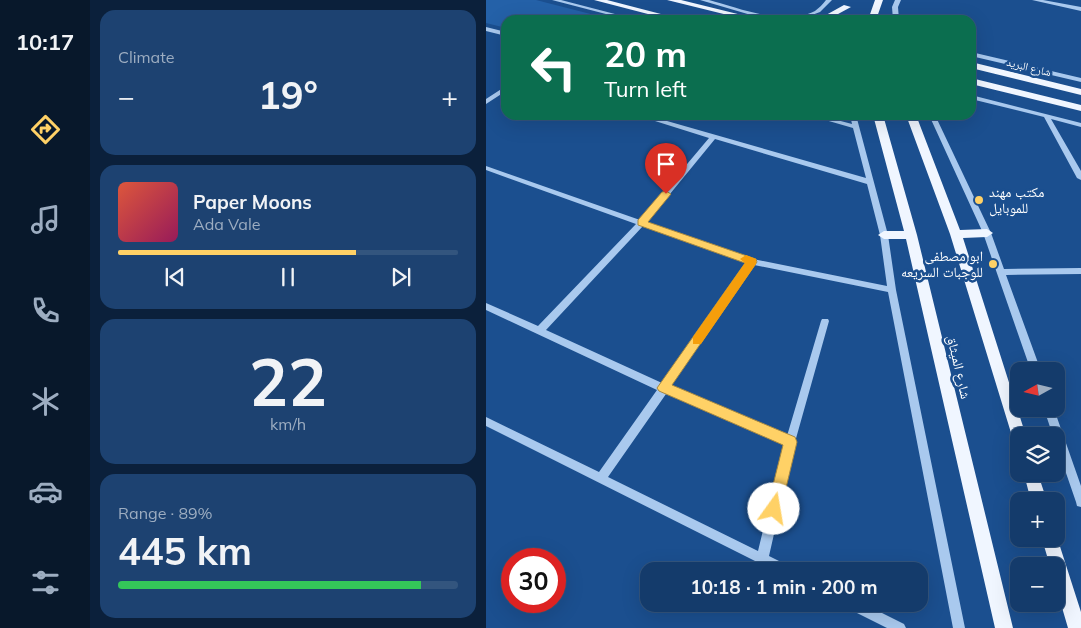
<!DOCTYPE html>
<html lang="en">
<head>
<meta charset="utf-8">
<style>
	:root { --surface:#143b6b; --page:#1d4271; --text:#f1f3f6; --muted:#9dadc1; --line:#33557e; --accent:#ffd166 }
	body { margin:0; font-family:Mulish,"Noto Naskh Arabic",sans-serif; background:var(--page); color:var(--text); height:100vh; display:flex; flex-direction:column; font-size:19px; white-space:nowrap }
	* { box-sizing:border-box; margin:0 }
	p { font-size:16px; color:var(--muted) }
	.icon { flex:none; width:28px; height:28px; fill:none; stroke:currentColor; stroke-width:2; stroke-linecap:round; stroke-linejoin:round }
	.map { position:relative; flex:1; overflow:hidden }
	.drawer { display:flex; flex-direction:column; gap:10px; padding:10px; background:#0b203b; width:396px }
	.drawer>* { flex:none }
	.guide { position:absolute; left:15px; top:15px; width:475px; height:105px; border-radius:15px; box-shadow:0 5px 20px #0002,0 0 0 1px var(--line); background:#0b6e4f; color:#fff; overflow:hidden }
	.needle { width:32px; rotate:262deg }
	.buttons { position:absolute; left:524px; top:362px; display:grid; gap:10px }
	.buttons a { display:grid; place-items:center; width:55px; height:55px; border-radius:10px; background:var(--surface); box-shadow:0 5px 20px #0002,0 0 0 1px var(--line); font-size:25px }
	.speed { position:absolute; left:15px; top:548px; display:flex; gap:10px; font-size:25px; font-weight:700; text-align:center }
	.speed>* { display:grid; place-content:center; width:65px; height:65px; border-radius:50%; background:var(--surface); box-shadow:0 5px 20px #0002,0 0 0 1px var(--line); line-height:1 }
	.speed .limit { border:8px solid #d22; background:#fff; color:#111 }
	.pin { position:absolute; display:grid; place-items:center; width:42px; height:42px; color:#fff; margin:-51px -21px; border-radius:50% 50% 50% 0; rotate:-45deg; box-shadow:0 0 5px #0007 }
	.pin .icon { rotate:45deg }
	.me { position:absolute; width:55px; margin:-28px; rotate:13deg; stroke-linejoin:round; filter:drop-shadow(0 0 4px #0008) }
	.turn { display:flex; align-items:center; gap:18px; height:105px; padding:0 20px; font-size:22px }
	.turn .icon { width:65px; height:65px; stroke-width:2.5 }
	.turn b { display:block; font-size:35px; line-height:42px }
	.big { font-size:38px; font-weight:700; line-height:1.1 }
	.drawer .widget { flex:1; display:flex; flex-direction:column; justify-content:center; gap:8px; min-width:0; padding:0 18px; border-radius:15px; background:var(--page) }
	.drawer .dial { align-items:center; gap:0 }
	.dial b { font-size:65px; line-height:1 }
	.song { display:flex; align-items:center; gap:15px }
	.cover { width:60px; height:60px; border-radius:8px; background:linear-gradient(135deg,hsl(10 70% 55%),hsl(330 70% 35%)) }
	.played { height:5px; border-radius:2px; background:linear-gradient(90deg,var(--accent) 70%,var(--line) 70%) }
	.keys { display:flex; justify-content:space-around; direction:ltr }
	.heat { display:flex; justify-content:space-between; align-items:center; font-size:28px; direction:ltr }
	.charge { height:8px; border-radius:4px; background:linear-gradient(90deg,#34c759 89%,var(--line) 0) }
	.trip { position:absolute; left:154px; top:562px; width:288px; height:50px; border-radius:15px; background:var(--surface); box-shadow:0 5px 20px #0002,0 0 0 1px var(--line); font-weight:700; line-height:50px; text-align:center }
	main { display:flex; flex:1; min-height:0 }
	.tabs { display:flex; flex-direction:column; width:90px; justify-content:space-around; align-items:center; background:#08182b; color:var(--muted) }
	.tabs .icon { width:35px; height:35px }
	.tabs .on { color:var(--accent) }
	.tabs b { font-size:22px; color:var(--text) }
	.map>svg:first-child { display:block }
	.green { fill:#2461a8 }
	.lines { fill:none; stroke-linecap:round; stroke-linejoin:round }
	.minor { fill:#a9c9ee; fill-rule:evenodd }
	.major { fill:#f0f6ff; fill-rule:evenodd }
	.route { fill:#ffd166; stroke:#a68842 }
	.slow { fill:#f59e0b }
	.poi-dot { fill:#ffd166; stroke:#1b4f8f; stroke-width:2 }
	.labels { text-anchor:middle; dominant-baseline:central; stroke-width:5; stroke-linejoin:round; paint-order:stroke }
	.far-street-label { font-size:11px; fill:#fff; stroke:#1b4f8f }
	.poi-label { font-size:14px; fill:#fff; stroke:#1b4f8f; text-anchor:start }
	.street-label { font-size:14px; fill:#fff; stroke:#1b4f8f }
</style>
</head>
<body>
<main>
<nav class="tabs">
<b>10:17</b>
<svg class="icon on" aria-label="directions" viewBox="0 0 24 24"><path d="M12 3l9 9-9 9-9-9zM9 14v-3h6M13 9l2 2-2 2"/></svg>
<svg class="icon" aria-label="music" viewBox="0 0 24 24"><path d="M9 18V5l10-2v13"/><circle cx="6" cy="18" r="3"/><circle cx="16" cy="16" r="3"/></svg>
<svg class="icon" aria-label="phone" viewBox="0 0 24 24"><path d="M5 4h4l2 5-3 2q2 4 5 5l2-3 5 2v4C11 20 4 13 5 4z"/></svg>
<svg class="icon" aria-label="climate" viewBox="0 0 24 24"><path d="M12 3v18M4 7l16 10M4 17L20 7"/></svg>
<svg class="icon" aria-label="car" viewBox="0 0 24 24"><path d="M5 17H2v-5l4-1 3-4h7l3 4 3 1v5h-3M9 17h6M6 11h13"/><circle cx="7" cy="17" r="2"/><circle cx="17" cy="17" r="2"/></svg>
<svg class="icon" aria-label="filters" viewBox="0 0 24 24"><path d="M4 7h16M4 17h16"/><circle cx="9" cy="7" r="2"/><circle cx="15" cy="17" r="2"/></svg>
</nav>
<section class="drawer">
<div class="widget"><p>Climate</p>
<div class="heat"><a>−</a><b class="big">19°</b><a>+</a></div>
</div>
<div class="widget">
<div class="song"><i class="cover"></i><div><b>Paper Moons</b><p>Ada Vale</p></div></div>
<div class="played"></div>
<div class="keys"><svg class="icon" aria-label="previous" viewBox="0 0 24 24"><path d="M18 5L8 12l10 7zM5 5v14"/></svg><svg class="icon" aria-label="pause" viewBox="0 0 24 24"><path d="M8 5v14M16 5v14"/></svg><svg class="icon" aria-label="next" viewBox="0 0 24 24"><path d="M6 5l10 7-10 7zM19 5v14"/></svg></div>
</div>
<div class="widget dial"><b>22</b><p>km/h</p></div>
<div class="widget"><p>Range · 89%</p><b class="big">445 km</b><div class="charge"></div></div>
</section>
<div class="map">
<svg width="595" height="628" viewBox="0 0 595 628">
	<rect width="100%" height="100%" fill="#1b4f8f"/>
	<path class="green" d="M 0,0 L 50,0 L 128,20 L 20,20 L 20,28 L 0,23 Z"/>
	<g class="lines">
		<path class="minor" d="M 66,0 L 75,0 L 152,20 L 143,20 Z
			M 214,0 L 223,0 C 253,8 299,27 329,11 C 333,8 337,4 340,0 L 346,0 L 334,12 L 318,18 L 302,20 L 265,15 Z
			M 409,0 L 415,0 L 412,7 L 413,20 L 407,20 L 406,7 Z
			M 546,0 L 557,0 L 595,7 L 595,11 Z
			M 0,27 L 20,32 L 20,36 L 0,31 Z
			M 485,52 L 595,78 L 595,82 L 485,56 Z
			M 20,86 L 20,91 L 0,104 L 0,99 Z
			M 485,95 L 595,123 L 595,127 L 565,119 L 595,171 L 595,180 L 591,178 L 558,117 L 485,99 Z
			M 150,115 L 160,115 L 380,178 L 367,128 L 322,115 L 332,115 L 366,124 L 364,115 L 370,115 L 402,235 L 410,290 L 479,628 L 467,628 L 402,292 L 268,265 L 184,387 L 301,436 L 335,321 L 336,319 L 342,319 L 343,321 L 309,442 L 283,556 L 305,567 L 307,571 L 289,571 L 0,426 L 0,417 L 113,472 L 171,390 L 0,310 L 0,303 L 52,326 L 150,224 L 0,170 L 0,166 L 154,220 L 223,138 ZM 229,139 L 381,184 L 394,235 L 401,286 L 267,259 L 161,222 ZM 157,226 L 261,263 L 176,383 L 60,330 ZM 180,394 L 298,444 L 272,551 L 122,477 Z
			M 443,115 L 449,115 L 505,233 L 518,269 L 595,268 L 595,274 L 520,275 L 555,371 L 545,371 L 497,233 Z
			M 558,409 L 568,409 L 595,486 L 595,507 L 591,506 L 590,502 L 570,444 L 570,436 L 567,436 Z
			M 359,604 L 378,604 L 418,624 L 420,628 L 401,628 L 361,608 Z"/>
		<path class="major" d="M 108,0 L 121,0 L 198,20 L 185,20 Z
			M 181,0 L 195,0 L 276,20 L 262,20 Z
			M 389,0 L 397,0 L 390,20 L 382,20 Z
			M 358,5 L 365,7 L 341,20 L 331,20 Z
			M 485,62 L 595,89 L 595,95 L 485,68 Z
			M 485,78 L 595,105 L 595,111 L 485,84 Z
			M 387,115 L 397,115 L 431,235 L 527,628 L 509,628 L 420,239 L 398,239 L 392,235 L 398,231 L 418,231 Z
			M 420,115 L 430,115 L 474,230 L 501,229 L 507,233 L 501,237 L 477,238 L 540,436 L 532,436 L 532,442 L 528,441 L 526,436 L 464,234 Z
			M 538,474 L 552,474 L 561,501 L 545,501 Z
			M 570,534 L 595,612 L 595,628 L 582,628 L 570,587 L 570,566 L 564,566 L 556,539 L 570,539 Z"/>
	</g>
	<path class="route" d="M 180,191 L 185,194 L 162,222 L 270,259 L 271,262 L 186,385 L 309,437 L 311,442 L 295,509 L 293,514 L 288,516 L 283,514 L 281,509 L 297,445 L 173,391 L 171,388 L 259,263 L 152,225 L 152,220 L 176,192 Z"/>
	<path class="slow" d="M 260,255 L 270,259 L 270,264 L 215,344 L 207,344 L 207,337 L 259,263 L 254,259 Z"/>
	<g class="poi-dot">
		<circle cx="493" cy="200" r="5"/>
		<circle cx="507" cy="264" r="5"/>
	</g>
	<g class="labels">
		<g class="far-street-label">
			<text transform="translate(543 67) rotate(14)">شارع البريد</text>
		</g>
		<g class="poi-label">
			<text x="503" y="192">مكتب مهند<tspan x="503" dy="16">للموبايل</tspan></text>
			<text x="497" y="256" text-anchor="end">ابو مصطفى<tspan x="497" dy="16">للوجبات السريعه</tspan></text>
		</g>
		<g class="street-label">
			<text transform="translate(473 367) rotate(77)">شارع الميثاق</text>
		</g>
	</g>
</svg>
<div class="buttons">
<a><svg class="needle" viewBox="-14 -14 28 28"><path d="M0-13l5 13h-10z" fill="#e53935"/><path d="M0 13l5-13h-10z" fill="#9dadc1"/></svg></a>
<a><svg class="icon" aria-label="layers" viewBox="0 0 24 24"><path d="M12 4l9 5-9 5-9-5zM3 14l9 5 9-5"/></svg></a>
<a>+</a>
<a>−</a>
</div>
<div class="speed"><div class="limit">30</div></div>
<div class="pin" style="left:180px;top:194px;background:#d93025"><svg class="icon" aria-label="arrive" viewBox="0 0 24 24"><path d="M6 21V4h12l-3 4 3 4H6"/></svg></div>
<svg class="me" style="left:288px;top:509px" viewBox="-20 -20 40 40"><circle r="19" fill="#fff"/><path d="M0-13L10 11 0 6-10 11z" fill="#ffd166"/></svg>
<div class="trip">10:18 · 1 min · 200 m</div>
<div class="guide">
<div class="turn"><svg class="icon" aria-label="left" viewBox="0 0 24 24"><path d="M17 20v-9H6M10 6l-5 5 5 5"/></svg><div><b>20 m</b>Turn left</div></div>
</div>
</div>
</main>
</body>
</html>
